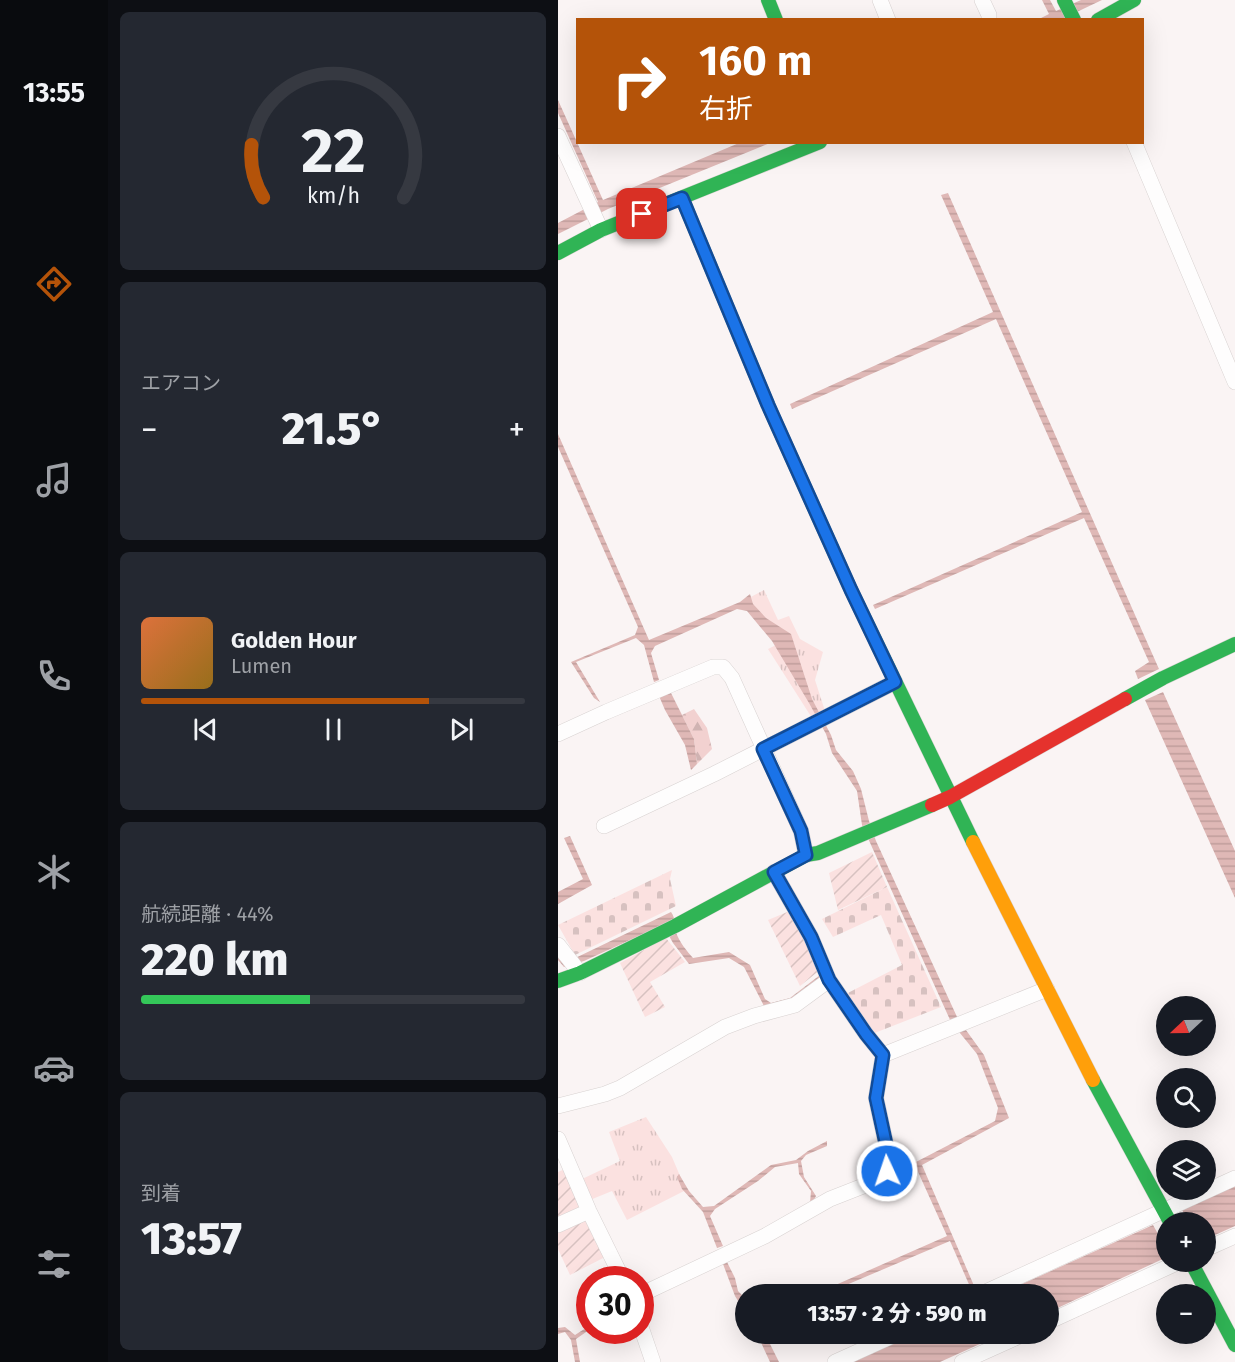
<!DOCTYPE html>
<html lang="ja">
<head>
<meta charset="utf-8">
<style>
	:root { --surface:#171b24; --page:#242831; --text:#f1f3f6; --muted:#9ea1a6; --line:#363941; --accent:#b45309 }
	body { margin:0; font-family:"Fira Sans","Noto Sans JP",sans-serif; background:var(--page); color:var(--text); height:100vh; display:flex; flex-direction:column; font-size:22px; white-space:nowrap }
	* { box-sizing:border-box; margin:0 }
	p { font-size:20px; color:var(--muted) }
	.icon { flex:none; width:33px; height:33px; fill:none; stroke:currentColor; stroke-width:2; stroke-linecap:round; stroke-linejoin:round }
	.map { position:relative; flex:1; overflow:hidden }
	.side { display:flex; flex-direction:column; gap:12px; padding:12px; background:#0d0f14; width:450px }
	.side>* { flex:none }
	.top-card { position:absolute; left:18px; top:18px; width:568px; height:126px; border-radius:0px; box-shadow:0 6px 24px #0002; background:#b45309; color:#fff; overflow:hidden }
	.needle { width:39px; rotate:248deg }
	.buttons { position:absolute; left:598px; top:996px; display:grid; gap:12px }
	.buttons a { display:grid; place-items:center; width:60px; height:60px; border-radius:50%; background:var(--surface); box-shadow:0 6px 24px #0002; font-size:30px }
	.speed { position:absolute; left:18px; top:1266px; display:flex; gap:12px; font-size:30px; font-weight:700; text-align:center }
	.speed>* { display:grid; place-content:center; width:78px; height:78px; border-radius:50%; background:var(--surface); box-shadow:0 6px 24px #0002; line-height:1 }
	.speed .limit { border:9px solid #d22; background:#fff; color:#111 }
	.pin { position:absolute; display:grid; place-items:center; width:51px; height:51px; color:#fff; margin:-26px; border-radius:12px; box-shadow:0 3px 9px #0006 }
	.me { position:absolute; width:66px; margin:-33px; rotate:357deg; stroke-linejoin:round; filter:drop-shadow(0 0 4px #0008) }
	.turn { display:flex; align-items:center; gap:21px; height:126px; padding:0 24px; font-size:27px }
	.turn .icon { width:78px; height:78px; stroke-width:2.5 }
	.turn b { display:block; font-size:42px; line-height:51px }
	.big { font-size:45px; font-weight:800; line-height:1.1 }
	.side .tile { flex:1; display:flex; flex-direction:column; justify-content:center; gap:9px; min-width:0; padding:0 21px; border-radius:9px; background:var(--page) }
	.side .dial { align-items:center; gap:0 }
	.dial svg { height:156px; overflow:visible; fill:none; stroke:var(--line); stroke-width:7; stroke-linecap:round; text-anchor:middle }
	.dial text { fill:var(--text); stroke:none }
	.song { display:flex; align-items:center; gap:18px }
	.cover { width:72px; height:72px; border-radius:9px; background:linear-gradient(135deg,hsl(20 70% 55%),hsl(40 70% 35%)) }
	.played { height:6px; border-radius:3px; background:linear-gradient(90deg,var(--accent) 75%,var(--line) 75%) }
	.keys { display:flex; justify-content:space-around; direction:ltr }
	.heat { display:flex; justify-content:space-between; align-items:center; font-size:33px; direction:ltr }
	.charge { height:9px; border-radius:4px; background:linear-gradient(90deg,#34c759 44%,var(--line) 0) }
	.trip { position:absolute; left:177px; top:1284px; width:324px; height:60px; border-radius:30px; background:var(--surface); box-shadow:0 6px 24px #0002; font-weight:800; line-height:60px; text-align:center }
	main { display:flex; flex:1; min-height:0 }
	.tab-bar { display:flex; flex-direction:column; width:108px; justify-content:space-around; align-items:center; background:#090b0e; color:var(--muted) }
	.tab-bar .icon { width:42px; height:42px }
	.tab-bar .on { color:var(--accent) }
	.tab-bar b { font-size:27px; color:var(--text) }
	.map>svg:first-child { display:block }
	.grass { fill:url(#grass-tufts) }
	.forest { fill:url(#forest-firs) }
	.cemetery { fill:url(#cemetery-stones) }
	.garden { fill:url(#garden-furrows) }
	.water { fill:url(#water-rules) }
	.lines { fill:none; stroke-linecap:round; stroke-linejoin:round }
	.street-casing { stroke:#d8d2d1; stroke-width:16 }
	.fast-casing { stroke:#d8d2d1; stroke-width:15 }
	.slow-casing { stroke:#d8d2d1; stroke-width:15 }
	.jam-casing { stroke:#d8d2d1; stroke-width:15 }
	.street { stroke:#fefdfd; stroke-width:15 }
	.fast { stroke:#30b455; stroke-width:14 }
	.slow { stroke:#ff9f0a; stroke-width:14 }
	.jam { stroke:#e5322d; stroke-width:14 }
	.route-casing { stroke:#114b97; stroke-width:15 }
	.route { stroke:#1a73e8; stroke-width:10 }
</style>
</head>
<body>
<main>
<nav class="tab-bar">
<b>13:55</b>
<svg class="icon on" aria-label="directions" viewBox="0 0 24 24"><path d="M12 3l9 9-9 9-9-9zM9 14v-3h6M13 9l2 2-2 2"/></svg>
<svg class="icon" aria-label="music" viewBox="0 0 24 24"><path d="M9 18V5l10-2v13"/><circle cx="6" cy="18" r="3"/><circle cx="16" cy="16" r="3"/></svg>
<svg class="icon" aria-label="phone" viewBox="0 0 24 24"><path d="M5 4h4l2 5-3 2q2 4 5 5l2-3 5 2v4C11 20 4 13 5 4z"/></svg>
<svg class="icon" aria-label="climate" viewBox="0 0 24 24"><path d="M12 3v18M4 7l16 10M4 17L20 7"/></svg>
<svg class="icon" aria-label="car" viewBox="0 0 24 24"><path d="M5 17H2v-5l4-1 3-4h7l3 4 3 1v5h-3M9 17h6M6 11h13"/><circle cx="7" cy="17" r="2"/><circle cx="17" cy="17" r="2"/></svg>
<svg class="icon" aria-label="filters" viewBox="0 0 24 24"><path d="M4 7h16M4 17h16"/><circle cx="9" cy="7" r="2"/><circle cx="15" cy="17" r="2"/></svg>
</nav>
<section class="side">
<div class="tile dial"><svg viewBox="0 0 100 80">
<path d="M14 69A42 42 0 1 1 86 69"/>
<path d="M14 69A42 42 0 0 1 8 42" stroke="#b45309"/>
<text x="50" y="56" font-size="32" font-weight="700">22</text>
<text x="50" y="72" font-size="11">km/h</text>
</svg></div>
<div class="tile"><p>エアコン</p>
<div class="heat"><a>−</a><b class="big">21.5°</b><a>+</a></div>
</div>
<div class="tile">
<div class="song"><i class="cover"></i><div><b>Golden Hour</b><p>Lumen</p></div></div>
<div class="played"></div>
<div class="keys"><svg class="icon" aria-label="previous" viewBox="0 0 24 24"><path d="M18 5L8 12l10 7zM5 5v14"/></svg><svg class="icon" aria-label="pause" viewBox="0 0 24 24"><path d="M8 5v14M16 5v14"/></svg><svg class="icon" aria-label="next" viewBox="0 0 24 24"><path d="M6 5l10 7-10 7zM19 5v14"/></svg></div>
</div>
<div class="tile"><p>航続距離 · 44%</p><b class="big">220 km</b><div class="charge"></div></div>
<div class="tile"><p>到着</p><b class="big">13:57</b></div>
</section>
<div class="map">
<svg width="677" height="1362" viewBox="0 0 677 1362">
	<defs>
		<pattern id="grass-tufts" width="24" height="20" patternUnits="userSpaceOnUse" patternTransform="scale(1.5)"><rect width="24" height="20" fill="#fbe1e0"/><path d="M3 7l-1-3M5 7V3M7 7l1-3M15 17l-1-3M17 17v-4M19 17l1-3" fill="none" stroke="#d7c1c0"/></pattern>
		<pattern id="forest-firs" width="22" height="20" patternUnits="userSpaceOnUse" patternTransform="scale(1.5)"><rect width="22" height="20" fill="#f2d1d0"/><path d="M5 1l3.5 6h-7zM16 11l3.5 6h-7z" fill="#d0b3b2"/></pattern>
		<pattern id="cemetery-stones" width="16" height="16" patternUnits="userSpaceOnUse" patternTransform="scale(1.5)"><rect width="16" height="16" fill="#fbe1e0"/><path d="M2 7V4a2 2 0 0 1 4 0v3zM10 15v-3a2 2 0 0 1 4 0v3z" fill="#d7c1c0"/></pattern>
		<pattern id="garden-furrows" width="10" height="10" patternUnits="userSpaceOnUse" patternTransform="scale(1.5)"><rect width="10" height="10" fill="#fbe1e0"/><path d="M-1 1l2-2M0 10L10 0M9 11l2-2" fill="none" stroke="#d7c1c0"/></pattern>
		<pattern id="water-rules" width="6" height="5" patternUnits="userSpaceOnUse" patternTransform="scale(1.5)"><rect width="6" height="5" fill="#dfb8b6"/><path d="M0 2.5h6" fill="none" stroke="#c09e9c"/></pattern>
	</defs>
	<rect width="100%" height="100%" fill="#faf4f4"/>
	<path class="grass" d="M 206,590 L 220,620 L 231,616 L 242,639 L 265,652 L 257,680 L 267,711 L 254,718 L 210,649 L 220,644 L 189,599 Z
		M 88,1117 L 114,1157 L 128,1190 L 69,1220 L 54,1191 L 32,1200 L 22,1180 L 62,1161 L 51,1132 Z"/>
	<path class="forest" d="M 136,709 L 149,728 L 154,749 L 139,764 L 136,739 L 124,715 Z"/>
	<path class="cemetery" d="M 114,870 L 112,879 L 118,906 L 17,955 L 0,925 Z
		M 329,887 L 383,1007 L 314,1034 L 286,995 L 344,965 L 323,915 L 275,937 L 264,919 Z"/>
	<path class="garden" d="M 314,852 L 329,887 L 280,910 L 271,873 Z
		M 234,910 L 262,970 L 242,986 L 210,920 Z
		M 108,938 L 127,962 L 92,982 L 107,1007 L 87,1017 L 62,963 Z
		M 7,1169 L 49,1256 L 12,1275 L 0,1249 L 0,1172 Z"/>
	<path class="water" d="M 484,0 L 492,0 L 498,11 L 523,0 L 544,0 L 504,19 L 479,20 L 491,14 Z
		M 0,100 L 45,200 L 181,143 L 212,143 L 50,209 L 0,234 L 0,223 L 40,202 L 0,113 Z
		M 390,193 L 601,669 L 580,679 L 577,671 L 591,662 L 526,518 L 317,609 L 315,605 L 524,512 L 438,319 L 234,409 L 232,404 L 435,312 L 383,195 Z
		M 0,434 L 91,640 L 182,602 L 192,594 L 195,604 L 208,618 L 233,634 L 254,699 L 273,735 L 278,750 L 295,771 L 303,789 L 311,821 L 318,841 L 400,1019 L 426,1055 L 451,1118 L 364,1165 L 417,1288 L 413,1289 L 392,1241 L 267,1294 L 257,1294 L 389,1236 L 356,1163 L 437,1121 L 440,1108 L 419,1054 L 393,1022 L 304,825 L 299,791 L 274,753 L 268,734 L 251,703 L 214,641 L 189,611 L 179,609 L 97,646 L 93,653 L 101,680 L 96,682 L 86,645 L 78,638 L 18,662 L 42,702 L 36,698 L 13,662 L 77,635 L 80,627 L 0,447 Z
		M 112,691 L 136,739 L 139,764 L 133,770 L 127,745 L 107,710 L 101,696 Z
		M 605,692 L 677,851 L 677,898 L 587,700 Z
		M 12,836 L 34,885 L 0,904 L 0,892 L 25,879 L 6,838 Z
		M 113,912 C 118,919 116,925 118,932 C 121,942 129,951 135,958 L 171,952 L 192,965 L 207,999 L 213,1003 L 232,998 L 262,975 L 265,978 L 232,1002 L 207,1008 L 186,967 L 171,958 L 131,964 L 115,943 L 105,925 L 26,961 L 6,967 L 0,960 L 0,951 L 9,962 Z
		M 269,1141 L 269,1146 L 248,1155 L 243,1161 L 246,1177 L 258,1196 L 255,1202 L 252,1203 L 253,1191 L 241,1174 L 240,1163 L 217,1167 L 200,1181 L 157,1209 L 152,1216 L 165,1246 L 159,1248 L 145,1212 L 124,1189 L 119,1177 L 121,1174 L 131,1191 L 145,1207 L 156,1206 L 213,1165 L 238,1160 L 250,1151 Z
		M 677,1186 L 677,1226 L 648,1239 L 648,1222 L 631,1222 L 624,1210 Z
		M 595,1225 L 609,1250 L 609,1257 L 491,1312 L 490,1294 L 442,1294 Z
		M 168,1260 L 177,1278 L 180,1291 L 187,1298 L 187,1312 L 177,1296 L 165,1264 Z
		M 31,1326 L 31,1330 L 18,1339 L 22,1362 L 17,1362 L 13,1340 L 7,1332 L 0,1334 L 0,1328 L 7,1327 L 17,1335 Z
		M 199,1334 L 207,1334 L 221,1362 L 212,1362 Z
		M 357,1334 L 444,1334 L 382,1362 L 294,1362 Z"/>
	<g class="lines">
		<g class="street-casing">
			<path id="street" d="M 322,0 L 330,20
				M 424,0 L 431,15 L 431,20
				M 0,136 L 43,230
				M 576,142 L 677,382
				M 0,734 L 48,712 L 155,667 L 165,667 L 174,678 L 243,831 L 248,855
				M 46,826 L 156,774 L 337,682
				M 0,945 L 22,973
				M 325,1055 L 489,989
				M 0,1106 L 47,1094 L 62,1088 L 167,1027 L 196,1016 L 237,1005 L 271,980
				M 0,1139 L 31,1211 L 65,1280
				M 0,1225 L 31,1211
				M 648,1249 L 677,1236
				M 423,1294 L 677,1178
				M 82,1295 L 207,1236 L 272,1199 L 323,1179 L 329,1171 L 328,1144 L 318,1098 L 325,1055 L 308,1034 L 271,980 L 253,937 L 216,872
				M 490,1322 L 621,1262
				M 82,1324 L 95,1362
				M 277,1362 L 339,1334
				M 404,1362 L 466,1334"/>
		</g>
		<g class="fast-casing">
			<path id="fast" d="M 210,0 L 218,20
				M 506,0 L 516,20
				M 540,20 L 576,0
				M 124,198 L 210,405 L 293,590 L 415,842
				M 0,253 L 43,230 L 262,142
				M 567,699 L 605,678 L 677,644
				M 0,981 L 22,973 L 117,926 L 248,855 L 260,853 L 374,805
				M 535,1080 L 612,1222
				M 633,1262 L 677,1345"/>
		</g>
		<g class="slow-casing">
			<path id="slow" d="M 415,842 L 535,1080"/>
		</g>
		<g class="jam-casing">
			<path id="jam" d="M 374,805 L 392,797 L 567,699"/>
		</g>
		<use href="#street" class="street"/>
		<use href="#fast" class="fast"/>
		<use href="#slow" class="slow"/>
		<use href="#jam" class="jam"/>
	</g>
	<g class="lines">
		<g class="route-casing">
			<path id="route" d="M 84,214 L 124,198 L 210,405 L 293,590 L 337,682 L 205,749 L 243,831 L 248,855 L 216,872 L 253,937 L 271,980 L 308,1034 L 325,1055 L 318,1098 L 328,1144 L 329,1171"/>
		</g>
		<use href="#route" class="route"/>
	</g>
</svg>
<div class="buttons">
<a><svg class="needle" viewBox="-14 -14 28 28"><path d="M0-13l5 13h-10z" fill="#e53935"/><path d="M0 13l5-13h-10z" fill="#9ea1a6"/></svg></a>
<a><svg class="icon" aria-label="search" viewBox="0 0 24 24"><circle cx="10" cy="10" r="6"/><path d="M15 15l6 6"/></svg></a>
<a><svg class="icon" aria-label="layers" viewBox="0 0 24 24"><path d="M12 4l9 5-9 5-9-5zM3 14l9 5 9-5"/></svg></a>
<a>+</a>
<a>−</a>
</div>
<div class="speed"><div class="limit">30</div></div>
<div class="pin" style="left:84px;top:214px;background:#d93025"><svg class="icon" aria-label="arrive" viewBox="0 0 24 24"><path d="M6 21V4h12l-3 4 3 4H6"/></svg></div>
<svg class="me" style="left:329px;top:1171px" viewBox="-20 -20 40 40"><circle r="17" fill="#1a73e8" stroke="#fff" stroke-width="3"/><path d="M0-11L8 9 0 5-8 9z" fill="#fff"/></svg>
<div class="trip">13:57 · 2 分 · 590 m</div>
<div class="top-card">
<div class="turn"><svg class="icon" aria-label="right" viewBox="0 0 24 24"><path d="M7 20v-9h11M14 6l5 5-5 5"/></svg><div><b>160 m</b>右折</div></div>
</div>
</div>
</main>
</body>
</html>
